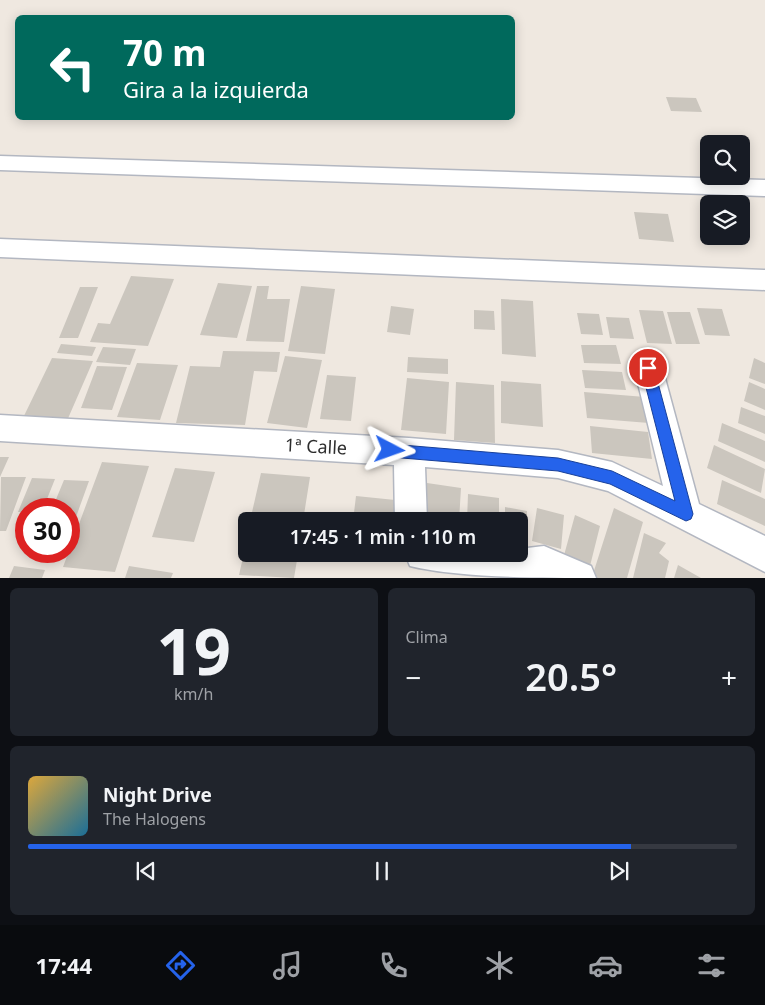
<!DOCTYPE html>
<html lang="es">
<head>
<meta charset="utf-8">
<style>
	:root { --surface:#171b24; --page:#20242c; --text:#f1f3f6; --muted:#9ea1a6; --line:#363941; --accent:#2563eb }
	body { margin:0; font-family:"Noto Sans",sans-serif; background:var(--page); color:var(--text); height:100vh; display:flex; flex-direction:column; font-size:19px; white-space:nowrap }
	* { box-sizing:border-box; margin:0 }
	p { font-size:16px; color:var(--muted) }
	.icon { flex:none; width:28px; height:28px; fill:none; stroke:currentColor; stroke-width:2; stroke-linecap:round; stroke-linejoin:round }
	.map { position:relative; height:578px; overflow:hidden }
	.side { display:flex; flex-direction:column; gap:10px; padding:10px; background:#0d0f14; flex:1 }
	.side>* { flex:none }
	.guide { position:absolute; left:15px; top:15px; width:500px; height:105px; border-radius:8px; box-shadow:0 2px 12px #0003; background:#00695c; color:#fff; overflow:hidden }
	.controls { position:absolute; left:700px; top:135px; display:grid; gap:10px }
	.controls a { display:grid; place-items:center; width:50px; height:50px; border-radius:8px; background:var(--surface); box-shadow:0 2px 12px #0003; font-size:25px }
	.speed { position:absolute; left:15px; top:498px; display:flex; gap:10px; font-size:25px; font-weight:700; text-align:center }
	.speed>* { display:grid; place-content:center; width:65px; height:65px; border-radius:50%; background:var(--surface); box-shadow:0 2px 12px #0003; line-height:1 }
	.speed .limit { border:8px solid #d22; background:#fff; color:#111 }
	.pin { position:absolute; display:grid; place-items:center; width:42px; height:42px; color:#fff; margin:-21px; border:2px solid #fff; border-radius:50%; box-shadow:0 1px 5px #0007 }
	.me { position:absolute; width:55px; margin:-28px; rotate:94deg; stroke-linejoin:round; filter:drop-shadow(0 0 4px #0008) }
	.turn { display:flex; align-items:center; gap:18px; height:105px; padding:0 25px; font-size:22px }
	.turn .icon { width:65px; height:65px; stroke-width:2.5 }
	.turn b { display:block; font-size:35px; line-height:42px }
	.big { font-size:38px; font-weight:600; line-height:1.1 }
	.side .tile { flex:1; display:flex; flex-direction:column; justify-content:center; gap:8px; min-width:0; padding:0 18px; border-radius:8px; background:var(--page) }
	.side .dial { align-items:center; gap:0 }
	.dial b { font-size:65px; line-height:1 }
	.song { display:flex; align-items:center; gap:15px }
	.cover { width:60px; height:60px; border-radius:8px; background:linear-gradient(135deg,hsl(40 70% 55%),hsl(200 70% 35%)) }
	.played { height:5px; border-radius:2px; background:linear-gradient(90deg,var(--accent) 85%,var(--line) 85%) }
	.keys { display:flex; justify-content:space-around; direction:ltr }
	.heat { display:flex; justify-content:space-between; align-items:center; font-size:28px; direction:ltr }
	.side .tiles { flex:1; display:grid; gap:10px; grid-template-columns:1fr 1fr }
	.tile:last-child { grid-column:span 2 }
	.trip { position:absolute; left:238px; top:512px; width:290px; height:50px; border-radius:8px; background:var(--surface); box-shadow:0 2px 12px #0003; font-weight:600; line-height:50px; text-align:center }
	.dock { display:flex; height:80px; justify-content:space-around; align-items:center; background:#090b0e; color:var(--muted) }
	.dock .icon { width:35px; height:35px }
	.dock .on { color:var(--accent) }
	.dock b { font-size:22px; color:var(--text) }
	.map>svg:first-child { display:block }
	.building { fill:#cbc6be }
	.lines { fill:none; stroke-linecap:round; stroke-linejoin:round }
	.minor-casing { stroke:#b3b7c1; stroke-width:3 }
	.minor { fill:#fff; fill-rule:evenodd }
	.route { fill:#2563eb; stroke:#184099 }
	.labels { text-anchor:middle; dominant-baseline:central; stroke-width:4.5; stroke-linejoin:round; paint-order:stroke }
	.near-street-label { font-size:18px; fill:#2d2d2d; stroke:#fff }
</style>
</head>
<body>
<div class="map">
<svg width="765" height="578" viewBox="0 0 765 578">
	<rect width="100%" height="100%" fill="#efe8e0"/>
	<path class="building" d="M 666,97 L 696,98 L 702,112 L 671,111 Z
		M 634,212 L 668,214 L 674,242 L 639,239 Z
		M 131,276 L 174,279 L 148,346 L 90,342 L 98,323 L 110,324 Z
		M 218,283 L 252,286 L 237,338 L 200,335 Z
		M 257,286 L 269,286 L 267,299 L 290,299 L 284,342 L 246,341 Z
		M 301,286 L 335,289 L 325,354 L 288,351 Z
		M 80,287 L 98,287 L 78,338 L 59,338 Z
		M 501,299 L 533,301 L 536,357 L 502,354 Z
		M 391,306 L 414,309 L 410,335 L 387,332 Z
		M 697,308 L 722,309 L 730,336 L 705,335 Z
		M 474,310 L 494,311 L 495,330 L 474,329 Z
		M 639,310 L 663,311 L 672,344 L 647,343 Z
		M 667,312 L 690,312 L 700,344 L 676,344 Z
		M 577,313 L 599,314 L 603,335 L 581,334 Z
		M 606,317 L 629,318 L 634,339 L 610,338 Z
		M 61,344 L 96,347 L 92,356 L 57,353 Z
		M 581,345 L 616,345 L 621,364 L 584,363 Z
		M 103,347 L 136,349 L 130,365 L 96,362 Z
		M 223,351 L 280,352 L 277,372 L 254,371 L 245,425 L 176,423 L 190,366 L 220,367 Z
		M 285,356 L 322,360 L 307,428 L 267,423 Z
		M 408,357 L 448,359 L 448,374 L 407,372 Z
		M 52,358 L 93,361 L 66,423 L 22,420 Z
		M 754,358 L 765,363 L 765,384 L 749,378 Z
		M 137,363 L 178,365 L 160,420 L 117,417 Z
		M 97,366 L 127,367 L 112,410 L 81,408 Z
		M 582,370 L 622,372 L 626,390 L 585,388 Z
		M 327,375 L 356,377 L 351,421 L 320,419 Z
		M 407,378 L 449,382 L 446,434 L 401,430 Z
		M 501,381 L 541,384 L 543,427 L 501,423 Z
		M 456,382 L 494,385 L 495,443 L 454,440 Z
		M 749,382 L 765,389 L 765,410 L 744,401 Z
		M 584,392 L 645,397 L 649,423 L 587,418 Z
		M 741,407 L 765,416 L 765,434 L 738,423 Z
		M 722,423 L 765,441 L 765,462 L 718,441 Z
		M 590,426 L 648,432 L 652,459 L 592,453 Z
		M 714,445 L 765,469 L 761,493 L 707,468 Z
		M 0,457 L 9,457 L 0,477 Z
		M 102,462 L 149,466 L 115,572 L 63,567 Z
		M 175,468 L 215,472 L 194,542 L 152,537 Z
		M 261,473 L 310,477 L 303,521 L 250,521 Z
		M 1,477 L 26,477 L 6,531 L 0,531 Z
		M 32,478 L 55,479 L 43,509 L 26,509 L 26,512 L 18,512 Z
		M 64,480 L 89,481 L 76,517 L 69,517 L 69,509 L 52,509 Z
		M 722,480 L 765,499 L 765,526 L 717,504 Z
		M 427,483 L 461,488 L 459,521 L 424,521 Z
		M 468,494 L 499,498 L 499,521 L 467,521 Z
		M 356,496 L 405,501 L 403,521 L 353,521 Z
		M 505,507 L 527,511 L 526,545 L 519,544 L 519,521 L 505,521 Z
		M 537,508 L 564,515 L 561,549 L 532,541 Z
		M 614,508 L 643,522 L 627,578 L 594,578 L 592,577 Z
		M 575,515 L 600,526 L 589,570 L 563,559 Z
		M 644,533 L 666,543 L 659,553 L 669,561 L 665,578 L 633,578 Z
		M 246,544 L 246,554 L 298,554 L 294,578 L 239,575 Z
		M 359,554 L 400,554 L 400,559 Z
		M 678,565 L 701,578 L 674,578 Z
		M 14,566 L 45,570 L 42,578 L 9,578 Z
		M 129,566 L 173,573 L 171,578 L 125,578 Z"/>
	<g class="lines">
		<g class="minor-casing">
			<path id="minor" d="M 0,156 L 765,180 L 765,196 L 0,170 Z
				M 0,239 L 765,270 L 765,290 L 0,257 Z
				M 648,355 L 658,359 L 662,367 L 699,504 L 765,536 L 765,572 L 608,491 L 558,478 L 425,467 L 427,521 L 395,521 L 394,465 L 0,441 L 0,415 L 409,438 L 558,450 L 612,462 L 663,486 L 634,367 L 638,359 Z
				M 544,546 L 591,566 L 596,578 C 542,578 459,578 410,566 L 405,554 L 519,554 L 519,549 Z"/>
		</g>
		<use href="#minor" class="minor"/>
	</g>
	<path class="route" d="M 648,362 L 654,368 L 693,514 L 691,519 L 686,521 L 610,484 L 558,471 L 390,457 L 385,455 L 383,450 L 385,446 L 390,444 L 558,458 L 612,471 L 675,501 L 641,368 Z"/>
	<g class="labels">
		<g class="near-street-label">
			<text transform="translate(316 446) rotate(3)">1ª Calle</text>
		</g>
	</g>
</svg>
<div class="controls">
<a><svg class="icon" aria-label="search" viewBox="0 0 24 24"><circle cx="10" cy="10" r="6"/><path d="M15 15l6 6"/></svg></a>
<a><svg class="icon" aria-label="layers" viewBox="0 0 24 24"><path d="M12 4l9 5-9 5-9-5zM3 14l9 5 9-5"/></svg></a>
</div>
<div class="speed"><div class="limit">30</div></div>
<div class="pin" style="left:648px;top:368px;background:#d93025"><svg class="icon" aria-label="arrive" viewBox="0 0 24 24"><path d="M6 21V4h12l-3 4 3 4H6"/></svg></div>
<svg class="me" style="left:390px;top:450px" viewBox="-20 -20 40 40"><path d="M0-17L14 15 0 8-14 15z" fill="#2563eb" stroke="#fff" stroke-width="4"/></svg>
<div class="trip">17:45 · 1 min · 110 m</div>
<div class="guide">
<div class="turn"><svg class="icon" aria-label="left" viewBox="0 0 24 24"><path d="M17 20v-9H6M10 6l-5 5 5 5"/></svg><div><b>70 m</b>Gira a la izquierda</div></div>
</div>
</div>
<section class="side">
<div class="tiles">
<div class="tile dial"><b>19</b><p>km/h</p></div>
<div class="tile"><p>Clima</p>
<div class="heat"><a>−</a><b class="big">20.5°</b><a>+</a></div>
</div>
<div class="tile">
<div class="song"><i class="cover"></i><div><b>Night Drive</b><p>The Halogens</p></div></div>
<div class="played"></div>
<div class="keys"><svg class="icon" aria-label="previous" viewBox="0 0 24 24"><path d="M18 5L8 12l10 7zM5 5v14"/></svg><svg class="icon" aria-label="pause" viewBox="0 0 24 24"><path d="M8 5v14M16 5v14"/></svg><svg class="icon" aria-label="next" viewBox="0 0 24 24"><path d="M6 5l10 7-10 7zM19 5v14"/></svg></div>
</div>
</div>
</section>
<nav class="dock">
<b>17:44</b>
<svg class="icon on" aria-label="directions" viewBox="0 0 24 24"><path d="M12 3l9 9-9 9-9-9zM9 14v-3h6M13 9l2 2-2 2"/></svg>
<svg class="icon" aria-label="music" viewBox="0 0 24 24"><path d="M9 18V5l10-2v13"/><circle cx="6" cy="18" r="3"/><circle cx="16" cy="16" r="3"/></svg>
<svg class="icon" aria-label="phone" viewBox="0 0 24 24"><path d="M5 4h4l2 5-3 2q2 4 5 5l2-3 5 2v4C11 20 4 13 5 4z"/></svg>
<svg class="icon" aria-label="climate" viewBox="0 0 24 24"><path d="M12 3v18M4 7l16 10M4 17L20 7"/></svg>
<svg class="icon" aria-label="car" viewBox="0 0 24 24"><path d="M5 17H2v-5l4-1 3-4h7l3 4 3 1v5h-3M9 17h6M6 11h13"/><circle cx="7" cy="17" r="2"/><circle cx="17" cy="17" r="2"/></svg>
<svg class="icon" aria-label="filters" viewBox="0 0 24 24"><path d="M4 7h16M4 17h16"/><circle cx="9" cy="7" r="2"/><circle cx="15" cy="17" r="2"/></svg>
</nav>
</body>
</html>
